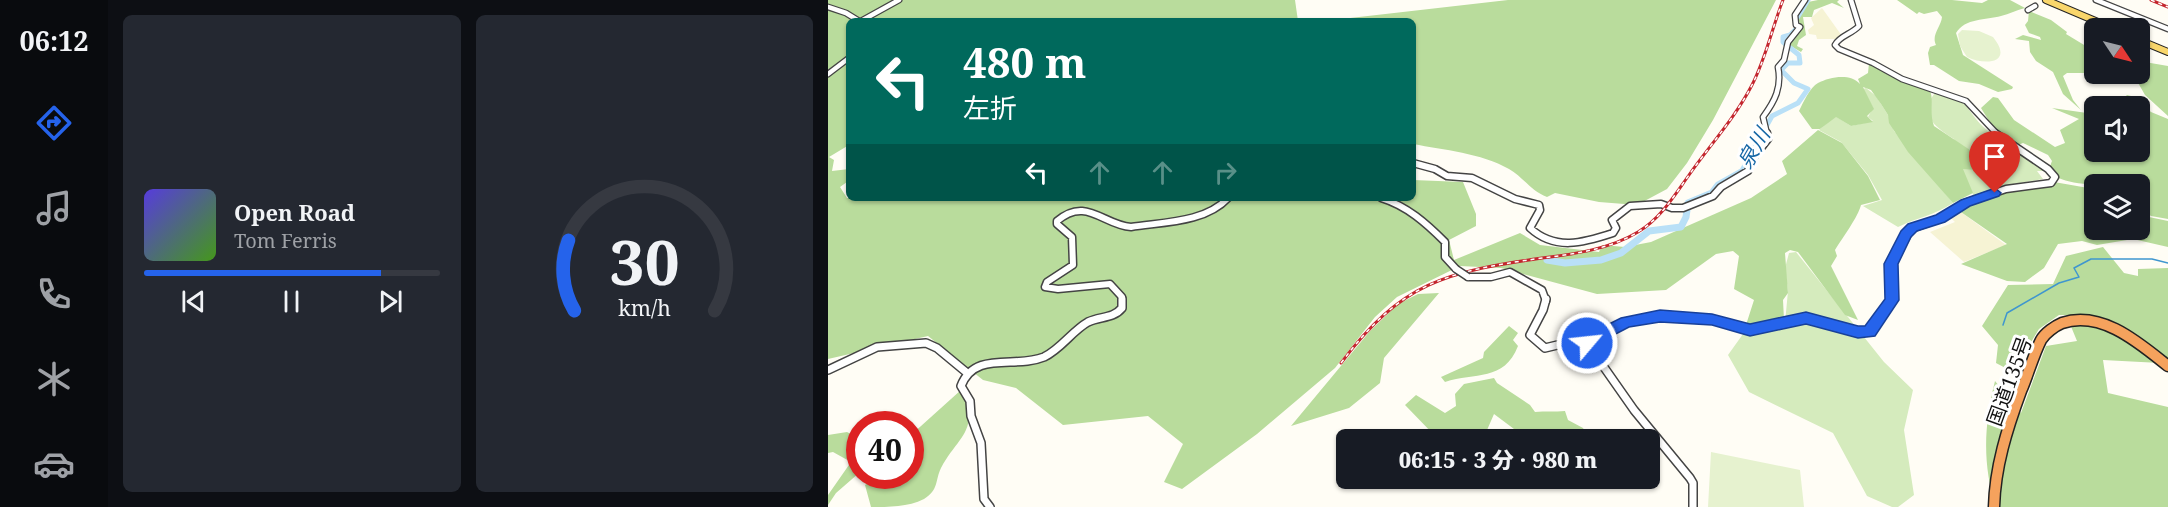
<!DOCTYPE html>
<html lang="ja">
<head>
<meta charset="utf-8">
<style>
	:root { --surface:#171b24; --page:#242831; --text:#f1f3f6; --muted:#9ea1a6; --line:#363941; --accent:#2563eb }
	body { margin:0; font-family:"Noto Serif","Noto Sans JP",serif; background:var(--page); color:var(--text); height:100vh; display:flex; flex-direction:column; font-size:22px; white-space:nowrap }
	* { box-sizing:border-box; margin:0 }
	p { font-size:20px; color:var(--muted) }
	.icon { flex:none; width:33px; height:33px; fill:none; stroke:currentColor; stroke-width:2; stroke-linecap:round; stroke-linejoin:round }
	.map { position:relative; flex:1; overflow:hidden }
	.side { display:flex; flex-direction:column; gap:15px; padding:15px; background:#0d0f14; width:720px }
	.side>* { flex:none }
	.top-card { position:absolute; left:18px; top:18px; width:570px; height:183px; border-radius:9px; box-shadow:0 2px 4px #0004; background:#00695c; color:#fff; overflow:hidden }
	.needle { width:39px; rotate:125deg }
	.fabs { position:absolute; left:1256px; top:18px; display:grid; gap:12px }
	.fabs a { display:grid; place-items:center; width:66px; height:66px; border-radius:9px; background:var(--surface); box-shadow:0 2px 4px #0004; font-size:30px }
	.speed { position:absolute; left:18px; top:411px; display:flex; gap:12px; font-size:30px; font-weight:700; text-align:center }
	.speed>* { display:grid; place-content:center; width:78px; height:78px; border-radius:50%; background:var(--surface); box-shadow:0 2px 4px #0004; line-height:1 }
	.speed .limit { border:9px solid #d22; background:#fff; color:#111 }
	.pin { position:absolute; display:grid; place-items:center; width:51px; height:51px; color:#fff; margin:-62px -26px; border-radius:50% 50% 50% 0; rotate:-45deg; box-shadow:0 0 6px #0007 }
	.pin .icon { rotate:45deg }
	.me { position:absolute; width:66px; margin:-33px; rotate:62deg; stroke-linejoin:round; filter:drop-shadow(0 0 4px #0008) }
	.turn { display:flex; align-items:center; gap:21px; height:126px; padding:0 18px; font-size:27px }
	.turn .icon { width:78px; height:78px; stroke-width:2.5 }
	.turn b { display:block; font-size:42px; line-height:51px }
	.lanes { display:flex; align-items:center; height:57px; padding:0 18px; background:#0003; justify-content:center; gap:30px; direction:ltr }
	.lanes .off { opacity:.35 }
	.side .tile { flex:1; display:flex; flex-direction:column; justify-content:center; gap:9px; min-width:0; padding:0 21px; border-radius:9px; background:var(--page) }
	.side .dial { align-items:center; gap:0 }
	.dial svg { height:156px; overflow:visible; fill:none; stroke:var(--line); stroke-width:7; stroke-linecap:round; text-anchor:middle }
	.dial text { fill:var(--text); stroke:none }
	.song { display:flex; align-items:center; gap:18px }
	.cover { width:72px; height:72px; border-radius:9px; background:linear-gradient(135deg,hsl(250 70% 55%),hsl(100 70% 35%)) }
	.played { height:6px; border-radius:3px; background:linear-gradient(90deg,var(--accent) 80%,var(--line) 80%) }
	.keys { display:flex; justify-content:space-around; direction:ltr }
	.side .tiles { flex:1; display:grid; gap:15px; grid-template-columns:repeat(2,1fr) }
	.trip { position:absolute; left:508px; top:429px; width:324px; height:60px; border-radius:9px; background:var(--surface); box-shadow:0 2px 4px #0004; font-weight:800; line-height:60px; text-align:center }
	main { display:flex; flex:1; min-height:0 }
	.tabs { display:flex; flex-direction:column; width:108px; justify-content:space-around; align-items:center; background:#090b0e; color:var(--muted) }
	.tabs .icon { width:42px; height:42px }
	.tabs .active { color:var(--accent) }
	.tabs b { font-size:27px; color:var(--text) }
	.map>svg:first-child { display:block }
	.farmland { fill:#f6f3d4 }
	.green { fill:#d5ebbd }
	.forest { fill:#b9dc9c }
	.pitch { fill:#e6f2cf }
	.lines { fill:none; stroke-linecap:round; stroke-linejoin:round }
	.stream { stroke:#3f96cf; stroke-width:1.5 }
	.river-far1 { stroke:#b9e0f7; stroke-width:5 }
	.river { stroke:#b9e0f7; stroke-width:7 }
	.minor-far2-casing { stroke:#444; stroke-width:7 }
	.minor-far1-casing { stroke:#444; stroke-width:9 }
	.minor-casing { stroke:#444; stroke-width:10 }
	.major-casing { stroke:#222; stroke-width:8 }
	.highway-casing { stroke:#222; stroke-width:13 }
	.minor-far2 { stroke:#fff; stroke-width:4.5 }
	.minor-far1 { stroke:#fff; stroke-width:6 }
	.minor { stroke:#fff; stroke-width:7 }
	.major { stroke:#f9d66b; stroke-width:6 }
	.highway { stroke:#f5a25d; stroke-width:10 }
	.rail-casing { stroke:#c4262e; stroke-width:3 }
	.rail { stroke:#fff; stroke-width:1.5; stroke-dasharray:4; stroke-linecap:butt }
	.minor-bridge-casing { stroke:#444; stroke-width:9; stroke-linecap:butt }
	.minor-bridge { stroke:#fff; stroke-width:6 }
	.route { fill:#2563eb; stroke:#184099; stroke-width:1.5 }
	.labels { text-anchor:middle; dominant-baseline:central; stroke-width:6; stroke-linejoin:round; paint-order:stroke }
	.street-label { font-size:20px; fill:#111; stroke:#fff }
	.water-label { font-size:21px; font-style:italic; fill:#1768a6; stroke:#fff }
</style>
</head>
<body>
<main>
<nav class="tabs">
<b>06:12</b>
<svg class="icon active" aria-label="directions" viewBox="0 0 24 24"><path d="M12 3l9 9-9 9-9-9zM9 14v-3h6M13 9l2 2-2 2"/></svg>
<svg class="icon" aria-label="music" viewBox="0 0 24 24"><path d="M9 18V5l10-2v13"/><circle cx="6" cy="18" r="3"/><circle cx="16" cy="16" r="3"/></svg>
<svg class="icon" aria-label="phone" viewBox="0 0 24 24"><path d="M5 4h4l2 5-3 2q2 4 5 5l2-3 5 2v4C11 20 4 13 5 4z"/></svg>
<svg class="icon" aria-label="climate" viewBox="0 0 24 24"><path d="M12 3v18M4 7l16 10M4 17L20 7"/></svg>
<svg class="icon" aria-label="car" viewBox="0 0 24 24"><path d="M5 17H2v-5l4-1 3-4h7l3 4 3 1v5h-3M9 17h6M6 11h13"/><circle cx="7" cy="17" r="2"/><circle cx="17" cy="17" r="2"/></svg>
</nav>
<section class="side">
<div class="tiles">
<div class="tile">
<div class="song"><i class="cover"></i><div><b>Open Road</b><p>Tom Ferris</p></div></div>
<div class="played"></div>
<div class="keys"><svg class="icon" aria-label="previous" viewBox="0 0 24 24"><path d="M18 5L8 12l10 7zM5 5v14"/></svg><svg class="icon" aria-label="pause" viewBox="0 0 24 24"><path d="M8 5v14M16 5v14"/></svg><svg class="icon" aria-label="next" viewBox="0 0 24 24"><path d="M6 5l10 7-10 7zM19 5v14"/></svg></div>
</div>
<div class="tile dial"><svg viewBox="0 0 100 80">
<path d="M14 69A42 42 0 1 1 86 69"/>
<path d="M14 69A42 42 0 0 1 11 33" stroke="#2563eb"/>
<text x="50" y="56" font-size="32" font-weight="700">30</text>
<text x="50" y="72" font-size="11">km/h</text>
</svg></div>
</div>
</section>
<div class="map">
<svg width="1340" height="507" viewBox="0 0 1340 507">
	<rect width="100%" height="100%" fill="#fffdf5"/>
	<path class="farmland" d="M 994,8 L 1014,36 L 1008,39 L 989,39 L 988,35 L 981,34 L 980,30 L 986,25 L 983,18 Z
		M 1130,210 L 1178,245 L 1136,262 L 1102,232 L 1127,222 L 1121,216 Z"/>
	<path class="green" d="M 1038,88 L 1048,96 L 1060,115 L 1066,131 L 1125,203 C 1105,216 1090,217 1070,227 L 1035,206 L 1054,200 L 1040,175 L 1013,142 L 991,130 L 1007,116 L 1023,126 L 1045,121 L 1040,117 L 1045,108 L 1035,89 Z
		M 1107,93 C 1145,99 1136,111 1159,130 C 1177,145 1198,157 1218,171 L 1209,171 L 1215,179 L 1174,186 L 1146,197 L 1133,166 L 1126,139 C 1109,128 1089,115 1107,93 Z
		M 968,252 L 1056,362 L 1085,390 L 1076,430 L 1086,495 L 1070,507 L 1064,507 L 1039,496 L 1005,433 L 921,392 L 900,355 L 915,334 L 942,330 L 957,323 L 960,291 L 957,268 L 961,253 Z"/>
	<path class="forest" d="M 0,0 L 467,0 L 470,21 L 21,21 L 21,145 L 1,157 L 6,160 L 4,171 L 21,169 L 19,182 L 12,187 L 19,198 L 585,198 L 585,180 L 635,182 L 648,214 L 648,226 L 621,240 L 626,260 L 692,233 L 712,245 L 771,252 L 774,245 L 797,247 L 823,242 L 923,198 L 959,174 L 954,161 L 990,130 L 1014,143 L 1040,176 L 1052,200 L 1033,205 C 1030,217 1015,237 1007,250 L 1009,256 L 1003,266 L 1030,320 L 1017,315 L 970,252 L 962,250 L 957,253 L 960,293 L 955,300 L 956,320 L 921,328 L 918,325 L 926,300 L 906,289 L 911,256 L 905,251 L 888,254 L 838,290 L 769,294 L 673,268 L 632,266 L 569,297 L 547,317 L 507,368 L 429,434 L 354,489 L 336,482 L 355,444 L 320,416 L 235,425 L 188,388 L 155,380 L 100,336 L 0,359 Z
		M 680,0 L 948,0 L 885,120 L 859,163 L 839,189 L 809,205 L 771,202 L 727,193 L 719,197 C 703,191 695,177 681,169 C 653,153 616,150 585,144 L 585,21 L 496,21 Z
		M 990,0 L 1011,0 L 1009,2 L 1016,8 L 1004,3 L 986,10 L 984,17 L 975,17 L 978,35 L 971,40 L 969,46 L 975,49 L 973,52 L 961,45 L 973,26 L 969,16 L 980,2 Z
		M 1069,0 L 1124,0 L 1154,3 L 1160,0 L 1182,0 L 1197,8 C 1189,10 1181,14 1173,16 C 1158,20 1137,18 1128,33 L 1135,55 L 1185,87 L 1184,89 L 1170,92 L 1151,84 L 1131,81 L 1106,65 L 1102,65 L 1100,53 L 1102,47 L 1108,45 C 1103,35 1113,27 1114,17 L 1109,11 L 1096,14 L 1091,12 L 1089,14 Z
		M 1201,11 L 1223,20 L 1239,32 L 1238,34 L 1266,51 L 1266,73 L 1239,73 L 1235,76 L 1245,100 L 1253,110 L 1235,94 L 1225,72 L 1208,61 L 1202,52 L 1201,41 L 1187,39 L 1195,35 L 1213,40 L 1212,37 L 1201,33 L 1197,25 L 1200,21 Z
		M 1311,61 L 1340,66 L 1340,116 L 1317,95 L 1305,74 L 1311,74 Z
		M 1041,63 L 1064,77 L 1102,91 C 1106,99 1101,113 1106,126 L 1145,152 L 1150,165 L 1148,170 L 1135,169 L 1145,193 L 1125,203 L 1080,152 L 1061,123 L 1060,115 L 1053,104 L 1043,90 L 1035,87 L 1046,109 L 1039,116 L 1045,122 L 1023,126 L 1008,117 L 992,129 L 984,129 L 971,111 C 975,103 982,87 990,83 C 1002,77 1022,73 1032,84 L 1030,79 L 1040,73 Z
		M 1299,95 L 1307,97 L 1323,112 L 1340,119 L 1340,219 L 1323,216 L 1311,207 L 1311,184 C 1295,184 1210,191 1224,161 L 1220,155 L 1195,143 L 1190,145 L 1166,129 L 1153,108 L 1165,97 L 1170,98 L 1186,120 L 1227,147 L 1237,143 L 1232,130 L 1251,119 L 1224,108 L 1266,114 L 1266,152 L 1311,152 L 1311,106 L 1301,106 L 1295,99 Z
		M 1226,182 L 1266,189 L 1266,230 L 1311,230 L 1311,211 L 1321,217 L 1340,221 L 1340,247 L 1305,239 L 1269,245 L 1254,241 L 1230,244 L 1216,268 L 1197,282 L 1179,281 L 1133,264 L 1179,244 L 1130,210 L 1132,205 L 1157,199 L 1184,189 Z
		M 1275,247 L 1296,273 L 1310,276 L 1310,269 L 1340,268 L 1340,360 L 1306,335 L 1280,321 L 1251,315 L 1231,315 L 1211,329 L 1185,372 L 1168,363 L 1170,345 L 1154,326 L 1180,285 L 1225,284 L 1238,256 Z
		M 611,293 L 556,358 L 552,383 L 521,408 L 463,426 L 542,331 L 570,304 L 590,294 Z
		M 1242,324 C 1283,326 1299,341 1332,363 L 1275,360 L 1280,393 L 1340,407 L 1340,507 L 1168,507 C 1154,465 1156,424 1167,381 L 1193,413 L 1218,346 L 1249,341 Z
		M 681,326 L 690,333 L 685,340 L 690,346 C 676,382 647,372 617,382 L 613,377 L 655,358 L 656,352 Z
		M 666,378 L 669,383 L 702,405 L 707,412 C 717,411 727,412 737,411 L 740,420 L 755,428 L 761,439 L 722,439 L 690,432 L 666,414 L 656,437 L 608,437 L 577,405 L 588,395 L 617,413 L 628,406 L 627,394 L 636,384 Z
		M 133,390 C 153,431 130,436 113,468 C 107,480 111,490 96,499 C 80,507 61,507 43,507 L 37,485 L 53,476 L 82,476 L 83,435 Z
		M 19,432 L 25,435 L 28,447 L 31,451 L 31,473 L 8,493 L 0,505 L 0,495 L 23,462 L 5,452 L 0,453 L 0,435 Z"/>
	<path class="pitch" d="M 1134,30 L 1151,31 L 1165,37 C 1186,63 1158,66 1139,57 L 1132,46 L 1130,34 Z
		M 883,452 L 972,470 L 976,507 L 880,507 Z"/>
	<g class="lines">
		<path class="stream" d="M 1175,325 L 1179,313 L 1231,283 L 1251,277 L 1246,268 L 1263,259 L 1324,259 L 1340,263"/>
		<path class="river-far1" d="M 969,18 L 980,0
			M 934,134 L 944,116 L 970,103 L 980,89 L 966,83 L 953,70 L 960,63 L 972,63 L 971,55 L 955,42 L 955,37 L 962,35 L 969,28"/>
		<path class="river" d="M 719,260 L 737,263 L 773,260 L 793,253 L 821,231 L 853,227 L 858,217 L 860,203 L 884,193 L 890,185 L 915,171 L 935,133"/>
		<g class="minor-far2-casing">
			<path id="minor-far2" d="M 1023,0 L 1031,26 C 1024,34 1011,36 1007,45 L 1011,49 L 1045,63 L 1074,79 L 1138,101 L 1169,134
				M 1268,0 L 1340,29
				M 0,7 L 18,13 L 31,21
				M 1200,10 L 1207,6
				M 33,21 L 71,0
				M 0,74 L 21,58
				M 939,134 L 935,117 C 947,101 954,87 950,67 L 956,60 L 960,42 L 972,27 L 968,25 L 967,15 L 977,0"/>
		</g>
		<g class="minor-far1-casing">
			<path id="minor-far1" d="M 585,163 L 607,169 L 619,176 L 644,178 L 687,199 L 711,205 L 712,210 L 702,228 C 727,251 755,243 785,233 L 788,228 L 784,220 L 802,206 L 833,204 L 844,208 L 855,208 L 885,196 L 893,187 L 920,171 L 926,157 L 940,139 L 939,133
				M 553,198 C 579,206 598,223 617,242 L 617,257 L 628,269
				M 640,277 L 663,277 L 682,272 L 714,290 L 718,301
				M 294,301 L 294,297 L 282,284 L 230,289 L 217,287 L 219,282 L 245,265 L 244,237 L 229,224 L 229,221 C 258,196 275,225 303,227 C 334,222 377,223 400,198
				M 1063,301 L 1063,264 L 1083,229 L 1113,218 L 1137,203 L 1178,189 L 1223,183 L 1227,177 L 1220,169 L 1167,133"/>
		</g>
		<g class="minor-casing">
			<path id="minor" d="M 718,299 L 715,310 L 702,335 L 717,348 L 746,341 L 759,343 L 799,322 L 832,316 L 883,319 L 922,330 L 978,318 L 1030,332 L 1041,332 L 1064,299
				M 759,343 L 806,410 L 862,478 L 865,483 L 865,507
				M 0,370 L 49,347 L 98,343 L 109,348 L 138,372
				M 162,507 L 156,499 L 153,443 L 143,416 L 142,401 L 133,386 C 147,350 187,369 216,357 C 233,349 244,331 260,322 C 272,316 285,319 294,308 L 294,299"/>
		</g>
		<g class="major-casing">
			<path id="major" d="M 1218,0 L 1284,28
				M 1311,40 L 1340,52"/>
		</g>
		<g class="highway-casing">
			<path id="highway" d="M 1166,507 C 1167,467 1179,429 1193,391 C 1200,375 1205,356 1213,340 C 1217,333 1227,326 1234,323 C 1274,310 1311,343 1340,366"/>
		</g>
		<use href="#minor-far2" class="minor-far2"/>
		<use href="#minor-far1" class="minor-far1"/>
		<use href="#minor" class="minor"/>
		<use href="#major" class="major"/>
		<use href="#highway" class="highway"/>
		<g class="rail-casing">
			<path id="rail" d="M 1323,0 L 1340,7
				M 513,363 C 574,282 617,272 714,258 C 747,254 782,249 810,232 C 833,218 846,196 861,175 C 882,145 907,118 924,85 C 938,58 944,28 955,0"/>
		</g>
		<use href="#rail" class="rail"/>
		<g class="minor-bridge-casing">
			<path id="minor-bridge" d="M 628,269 L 640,277"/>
		</g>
		<use href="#minor-bridge" class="minor-bridge"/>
	</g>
	<path class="route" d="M 1167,188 L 1173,193 L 1171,196 L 1142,206 L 1117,222 L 1089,231 L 1083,237 L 1070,264 L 1071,300 L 1047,336 L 1030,338 L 978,324 L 922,336 L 884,325 L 832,322 L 801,327 L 759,349 L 753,347 L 751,343 L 753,338 L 793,318 L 832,310 L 884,314 L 922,324 L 978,312 L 1030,326 L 1037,326 L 1057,299 L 1056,264 L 1073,231 L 1080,224 L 1108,215 L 1133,200 Z"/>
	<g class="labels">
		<g class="street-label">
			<text transform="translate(1181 381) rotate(-70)">国道135号</text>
		</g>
		<g class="water-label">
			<text transform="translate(925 148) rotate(-60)">泉川</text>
		</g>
	</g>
</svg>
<div class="fabs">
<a><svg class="needle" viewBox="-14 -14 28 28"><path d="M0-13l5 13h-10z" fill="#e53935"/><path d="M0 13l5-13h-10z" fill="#9ea1a6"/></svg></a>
<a><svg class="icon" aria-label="sound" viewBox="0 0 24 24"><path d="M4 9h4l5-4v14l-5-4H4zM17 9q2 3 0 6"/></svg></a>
<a><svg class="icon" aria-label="layers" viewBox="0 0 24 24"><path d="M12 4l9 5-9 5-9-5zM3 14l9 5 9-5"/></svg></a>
</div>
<div class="speed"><div class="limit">40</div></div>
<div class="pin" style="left:1167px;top:193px;background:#d93025"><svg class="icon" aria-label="arrive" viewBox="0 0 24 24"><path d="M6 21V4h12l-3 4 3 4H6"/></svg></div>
<svg class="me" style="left:759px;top:343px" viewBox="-20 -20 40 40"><circle r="17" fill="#2563eb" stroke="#fff" stroke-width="3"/><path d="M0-11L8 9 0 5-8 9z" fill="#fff"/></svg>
<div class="trip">06:15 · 3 分 · 980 m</div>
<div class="top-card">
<div class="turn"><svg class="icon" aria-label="left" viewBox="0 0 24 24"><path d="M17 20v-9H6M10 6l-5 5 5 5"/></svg><div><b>480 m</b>左折</div></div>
<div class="lanes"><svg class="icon" aria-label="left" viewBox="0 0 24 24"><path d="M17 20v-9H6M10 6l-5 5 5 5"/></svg><svg class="icon off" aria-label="ahead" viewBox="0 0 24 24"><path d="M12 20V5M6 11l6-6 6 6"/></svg><svg class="icon off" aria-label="ahead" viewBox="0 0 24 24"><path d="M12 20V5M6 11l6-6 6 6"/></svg><svg class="icon off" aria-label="right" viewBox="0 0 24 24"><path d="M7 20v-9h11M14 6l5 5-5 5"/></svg></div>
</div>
</div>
</main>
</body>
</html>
